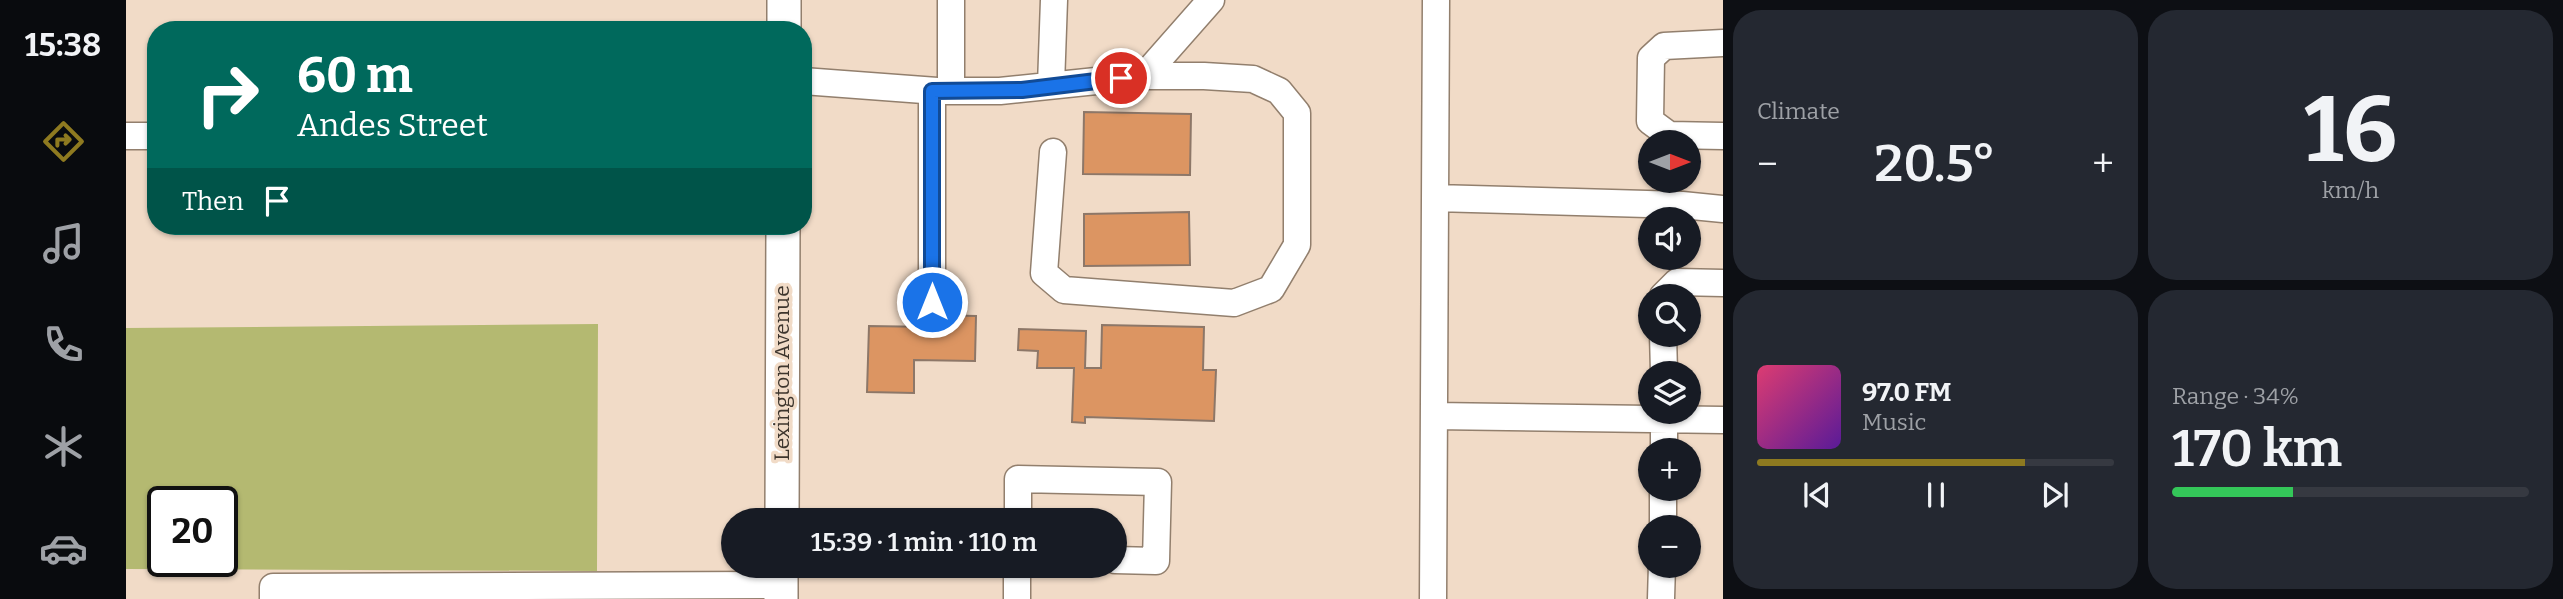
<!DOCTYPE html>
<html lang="en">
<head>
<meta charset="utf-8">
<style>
	:root { --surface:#171b24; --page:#242831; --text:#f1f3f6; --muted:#9ea1a6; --line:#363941; --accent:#8e7a20 }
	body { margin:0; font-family:Bitter,serif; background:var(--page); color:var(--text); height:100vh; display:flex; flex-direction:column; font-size:26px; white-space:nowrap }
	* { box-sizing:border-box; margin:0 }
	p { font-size:23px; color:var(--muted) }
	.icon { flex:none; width:38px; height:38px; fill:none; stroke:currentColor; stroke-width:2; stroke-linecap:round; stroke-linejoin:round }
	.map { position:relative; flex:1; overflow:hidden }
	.panel { display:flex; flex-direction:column; gap:10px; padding:10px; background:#0d0f14; width:840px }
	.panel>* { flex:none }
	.top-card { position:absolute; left:21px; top:21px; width:665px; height:214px; border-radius:28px; box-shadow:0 2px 5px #0004; background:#00695c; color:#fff; overflow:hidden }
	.needle { width:46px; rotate:90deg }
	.fabs { position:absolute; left:1512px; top:130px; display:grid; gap:14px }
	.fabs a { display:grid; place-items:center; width:63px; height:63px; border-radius:50%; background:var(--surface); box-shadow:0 2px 5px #0004; font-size:35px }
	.speed { position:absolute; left:21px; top:486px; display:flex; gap:14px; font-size:35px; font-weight:700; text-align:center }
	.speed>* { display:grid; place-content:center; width:91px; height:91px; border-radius:50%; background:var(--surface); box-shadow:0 2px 5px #0004; line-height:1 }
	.speed .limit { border:4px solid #111; border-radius:10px; background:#fff; color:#111 }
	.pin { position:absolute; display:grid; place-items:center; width:60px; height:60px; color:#fff; margin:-30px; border:4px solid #fff; border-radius:50%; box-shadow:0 2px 7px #0007 }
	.me { position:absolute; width:77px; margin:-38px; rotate:0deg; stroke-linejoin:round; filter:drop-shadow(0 0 5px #0008) }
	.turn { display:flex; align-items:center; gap:24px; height:147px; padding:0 35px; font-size:32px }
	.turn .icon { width:91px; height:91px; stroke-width:2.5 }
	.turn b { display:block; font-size:49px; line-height:60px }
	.then { display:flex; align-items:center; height:66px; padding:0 35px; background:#0003; gap:14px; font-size:26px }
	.big { font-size:52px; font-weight:600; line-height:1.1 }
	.panel .tile { flex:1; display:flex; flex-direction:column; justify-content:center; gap:10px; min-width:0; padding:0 24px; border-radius:28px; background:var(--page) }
	.panel .dial { align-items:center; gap:0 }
	.dial b { font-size:91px; line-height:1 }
	.song { display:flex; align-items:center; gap:21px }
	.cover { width:84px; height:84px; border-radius:10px; background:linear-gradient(135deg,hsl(340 70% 55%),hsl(270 70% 35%)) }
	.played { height:7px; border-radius:4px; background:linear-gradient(90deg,var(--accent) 75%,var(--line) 75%) }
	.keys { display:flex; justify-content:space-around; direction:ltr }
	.heat { display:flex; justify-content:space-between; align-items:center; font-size:38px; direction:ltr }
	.charge { height:10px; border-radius:5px; background:linear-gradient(90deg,#34c759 34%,var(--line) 0) }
	.panel .tiles { flex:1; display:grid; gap:10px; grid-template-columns:repeat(2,1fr) }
	.trip { position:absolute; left:595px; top:508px; width:406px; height:70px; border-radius:35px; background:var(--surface); box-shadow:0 2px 5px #0004; font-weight:600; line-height:70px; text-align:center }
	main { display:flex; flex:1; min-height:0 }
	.tabs { display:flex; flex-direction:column; width:126px; justify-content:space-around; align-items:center; background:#090b0e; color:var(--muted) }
	.tabs .icon { width:49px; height:49px }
	.tabs .active { color:var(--accent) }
	.tabs b { font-size:32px; color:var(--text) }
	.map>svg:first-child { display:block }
	.green { fill:#b4b971; fill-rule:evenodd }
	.building { fill:#dc9562; stroke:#8d7768; stroke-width:2 }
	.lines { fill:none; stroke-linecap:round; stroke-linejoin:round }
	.minor-casing { stroke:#927f6d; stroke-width:29 }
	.major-casing { stroke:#927f6d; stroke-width:36 }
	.minor { stroke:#fff; stroke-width:26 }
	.major { stroke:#fff; stroke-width:33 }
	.route-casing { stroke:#114b97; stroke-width:18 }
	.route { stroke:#1a73e8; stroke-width:12 }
	.labels { text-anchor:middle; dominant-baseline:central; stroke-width:7; stroke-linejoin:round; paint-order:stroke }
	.street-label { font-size:21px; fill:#3d352d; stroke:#f1dbc7 }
</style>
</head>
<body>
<main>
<nav class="tabs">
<b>15:38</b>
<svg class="icon active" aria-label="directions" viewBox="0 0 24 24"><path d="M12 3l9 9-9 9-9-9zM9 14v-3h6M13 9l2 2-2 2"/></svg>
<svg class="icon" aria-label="music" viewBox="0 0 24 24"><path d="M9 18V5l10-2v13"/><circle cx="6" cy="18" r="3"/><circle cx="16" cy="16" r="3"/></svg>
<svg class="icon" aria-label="phone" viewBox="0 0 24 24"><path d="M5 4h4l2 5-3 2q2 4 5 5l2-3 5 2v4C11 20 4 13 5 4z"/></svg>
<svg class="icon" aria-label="climate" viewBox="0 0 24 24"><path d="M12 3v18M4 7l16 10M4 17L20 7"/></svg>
<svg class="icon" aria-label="car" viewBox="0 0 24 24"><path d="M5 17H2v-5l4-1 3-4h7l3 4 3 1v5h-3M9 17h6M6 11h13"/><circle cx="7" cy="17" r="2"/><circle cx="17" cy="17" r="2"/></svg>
</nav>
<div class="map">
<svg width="1597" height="599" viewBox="0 0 1597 599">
	<rect width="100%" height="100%" fill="#f1dbc7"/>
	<path class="green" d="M 472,324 L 471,571 L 0,569 L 0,328 ZM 37,502 L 96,502 L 96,562 L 37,562 Z"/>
	<path class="building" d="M 958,112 L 1065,114 L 1064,175 L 957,174 Z
		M 1063,212 L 1064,265 L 958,266 L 958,214 Z
		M 806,315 L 850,316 L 849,361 L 788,360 L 788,393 L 741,392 L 743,326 L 806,327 Z
		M 976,325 L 1078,327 L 1077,370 L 1090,370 L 1088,421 L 959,417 L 959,423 L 946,422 L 948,368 L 911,368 L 912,351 L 892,350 L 893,329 L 960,331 L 959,368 L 975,368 Z"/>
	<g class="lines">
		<g class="minor-casing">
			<path id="minor" d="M 825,0 L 825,91
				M 1597,43 L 1538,46 L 1525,58 L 1524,121 L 1543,135 L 1597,136
				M 1018,76 L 1085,0
				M 677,81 L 811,91 L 874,91 L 1018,76 L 1078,76 L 1127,79 L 1153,91 L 1171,113 L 1171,245 L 1145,289 L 1108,303 L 938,290 L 918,273 L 927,152
				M 925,85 L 928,0
				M 0,136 L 30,136
				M 1309,198 L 1556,205 L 1597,209
				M 1537,296 L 1551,282 L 1597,283
				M 806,302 L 806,91
				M 1537,334 L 1538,373
				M 1308,416 L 1597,420
				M 1538,450 L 1538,411
				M 892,520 L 892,479 L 1032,482 L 1030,561 L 989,560
				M 1537,527 L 1537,488
				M 147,599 L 147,587 L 655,585
				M 891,599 L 891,565
				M 1307,599 L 1310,0
				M 1535,599 L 1536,565"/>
		</g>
		<g class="major-casing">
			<path id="major" d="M 658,30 L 658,0
				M 656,520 L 657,226
				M 655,599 L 655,565"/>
		</g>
		<use href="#minor" class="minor"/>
		<use href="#major" class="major"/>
	</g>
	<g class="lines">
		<g class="route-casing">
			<path id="route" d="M 806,302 L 806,91 L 896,90 L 995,78"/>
		</g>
		<use href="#route" class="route"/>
	</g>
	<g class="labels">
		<g class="street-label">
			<text transform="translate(656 373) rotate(-90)">Lexington Avenue</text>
		</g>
	</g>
</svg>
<div class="fabs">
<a><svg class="needle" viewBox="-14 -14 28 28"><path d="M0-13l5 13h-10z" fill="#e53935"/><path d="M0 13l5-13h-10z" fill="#9ea1a6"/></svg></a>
<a><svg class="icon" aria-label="sound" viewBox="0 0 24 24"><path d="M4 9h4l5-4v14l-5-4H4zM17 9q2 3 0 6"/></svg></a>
<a><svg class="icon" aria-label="search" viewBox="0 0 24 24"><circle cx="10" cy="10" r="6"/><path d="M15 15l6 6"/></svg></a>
<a><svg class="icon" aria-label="layers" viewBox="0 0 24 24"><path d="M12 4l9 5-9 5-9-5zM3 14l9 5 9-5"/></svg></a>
<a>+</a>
<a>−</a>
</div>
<div class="speed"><div class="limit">20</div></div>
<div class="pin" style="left:995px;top:78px;background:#d93025"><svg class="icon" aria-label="arrive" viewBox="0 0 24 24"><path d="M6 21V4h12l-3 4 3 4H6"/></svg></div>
<svg class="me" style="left:806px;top:302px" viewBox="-20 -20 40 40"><circle r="17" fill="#1a73e8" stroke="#fff" stroke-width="3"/><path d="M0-11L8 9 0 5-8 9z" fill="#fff"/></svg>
<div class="trip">15:39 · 1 min · 110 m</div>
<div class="top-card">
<div class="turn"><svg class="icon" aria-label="right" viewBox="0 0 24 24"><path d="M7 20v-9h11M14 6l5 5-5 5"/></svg><div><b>60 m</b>Andes Street</div></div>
<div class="then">Then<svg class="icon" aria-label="arrive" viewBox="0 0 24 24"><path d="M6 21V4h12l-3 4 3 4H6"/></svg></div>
</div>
</div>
<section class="panel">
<div class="tiles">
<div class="tile"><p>Climate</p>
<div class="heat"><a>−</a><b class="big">20.5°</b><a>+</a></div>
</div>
<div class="tile dial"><b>16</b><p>km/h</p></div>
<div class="tile">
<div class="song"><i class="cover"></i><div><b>97.0 FM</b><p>Music</p></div></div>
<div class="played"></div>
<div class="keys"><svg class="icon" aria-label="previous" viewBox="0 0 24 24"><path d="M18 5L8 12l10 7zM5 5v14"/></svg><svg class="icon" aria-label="pause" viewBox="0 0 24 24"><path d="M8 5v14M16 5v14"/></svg><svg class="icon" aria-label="next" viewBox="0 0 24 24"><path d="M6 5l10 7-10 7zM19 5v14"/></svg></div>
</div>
<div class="tile"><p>Range · 34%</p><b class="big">170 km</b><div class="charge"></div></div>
</div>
</section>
</main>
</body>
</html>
